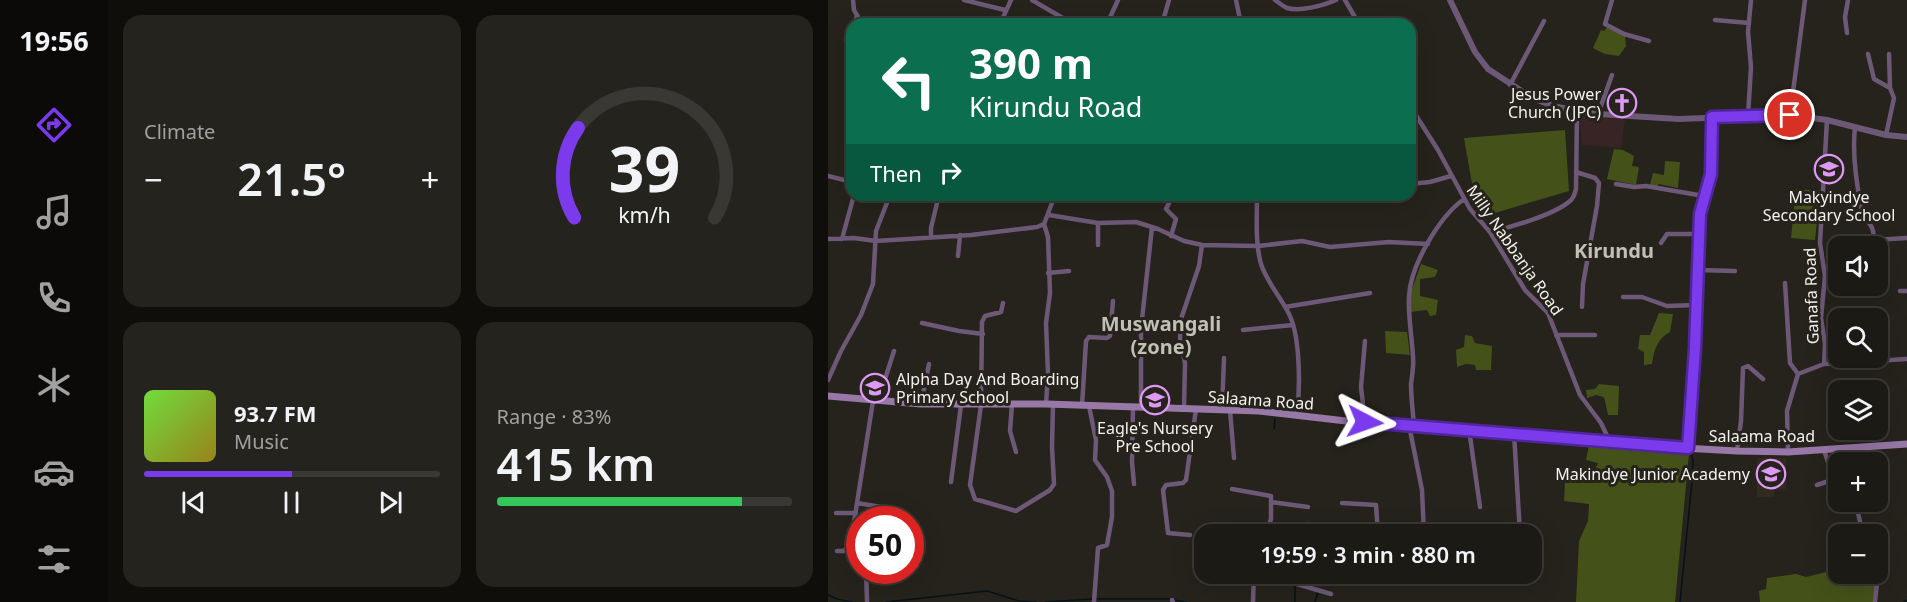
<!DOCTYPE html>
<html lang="en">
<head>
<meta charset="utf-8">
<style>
	:root { --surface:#1c1a14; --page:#25231d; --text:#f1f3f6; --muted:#a0a1a0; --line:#3a3834; --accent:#7c3aed }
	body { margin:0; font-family:"Noto Sans",sans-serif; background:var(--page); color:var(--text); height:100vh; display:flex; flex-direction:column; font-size:22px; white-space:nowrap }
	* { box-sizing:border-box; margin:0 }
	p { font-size:20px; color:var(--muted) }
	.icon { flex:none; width:33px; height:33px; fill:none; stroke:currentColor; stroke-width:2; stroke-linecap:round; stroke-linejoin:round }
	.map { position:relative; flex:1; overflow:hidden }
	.sheet { display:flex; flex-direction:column; gap:15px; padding:15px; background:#0f0e0b; width:720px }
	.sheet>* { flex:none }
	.guide { position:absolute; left:18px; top:18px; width:570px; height:183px; border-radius:18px; box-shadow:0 6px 24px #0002,0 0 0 2px var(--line); background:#0b6e4f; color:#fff; overflow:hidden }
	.buttons { position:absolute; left:1000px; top:236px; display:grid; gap:12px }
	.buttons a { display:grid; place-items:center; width:60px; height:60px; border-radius:12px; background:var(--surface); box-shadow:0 6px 24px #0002,0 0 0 2px var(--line); font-size:30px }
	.speed { position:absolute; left:18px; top:506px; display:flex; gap:12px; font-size:30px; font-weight:700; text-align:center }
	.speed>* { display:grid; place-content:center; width:78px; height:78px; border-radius:50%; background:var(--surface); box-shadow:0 6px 24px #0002,0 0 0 2px var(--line); line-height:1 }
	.speed .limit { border:9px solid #d22; background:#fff; color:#111 }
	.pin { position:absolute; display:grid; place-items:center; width:51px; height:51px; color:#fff; margin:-26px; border:3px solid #fff; border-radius:50%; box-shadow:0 2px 6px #0007 }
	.me { position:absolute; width:66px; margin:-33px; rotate:94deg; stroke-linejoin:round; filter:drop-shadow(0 0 4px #0008) }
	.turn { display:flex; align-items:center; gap:21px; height:126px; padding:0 24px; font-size:27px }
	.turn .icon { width:78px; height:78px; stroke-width:2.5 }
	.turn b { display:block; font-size:42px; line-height:51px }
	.then { display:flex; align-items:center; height:57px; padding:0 24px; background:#0003; gap:12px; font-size:22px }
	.big { font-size:45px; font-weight:600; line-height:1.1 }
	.sheet .tile { flex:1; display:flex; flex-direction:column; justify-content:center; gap:9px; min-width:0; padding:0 21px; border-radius:18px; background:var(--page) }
	.sheet .dial { align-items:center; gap:0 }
	.dial svg { height:156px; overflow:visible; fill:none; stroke:var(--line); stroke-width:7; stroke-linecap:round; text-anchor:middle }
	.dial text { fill:var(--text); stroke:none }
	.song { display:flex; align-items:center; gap:18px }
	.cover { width:72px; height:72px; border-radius:9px; background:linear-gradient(135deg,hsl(100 70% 55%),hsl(50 70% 35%)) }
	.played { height:6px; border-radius:3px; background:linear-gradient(90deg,var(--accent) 50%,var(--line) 50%) }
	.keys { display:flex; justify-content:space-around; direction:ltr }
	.heat { display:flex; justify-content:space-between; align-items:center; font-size:33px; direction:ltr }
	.charge { height:9px; border-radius:4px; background:linear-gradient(90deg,#34c759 83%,var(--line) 0) }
	.sheet .tiles { flex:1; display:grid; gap:15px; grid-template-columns:repeat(2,1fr) }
	.trip { position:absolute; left:366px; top:524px; width:348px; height:60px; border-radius:18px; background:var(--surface); box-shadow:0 6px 24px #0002,0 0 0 2px var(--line); font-weight:600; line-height:60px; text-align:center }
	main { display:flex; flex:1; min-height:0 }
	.dock { display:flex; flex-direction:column; width:108px; justify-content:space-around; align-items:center; background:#0b0a08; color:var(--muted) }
	.dock .icon { width:42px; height:42px }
	.dock .active { color:var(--accent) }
	.dock b { font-size:27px; color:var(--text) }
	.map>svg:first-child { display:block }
	.commercial { fill:#382424 }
	.built { fill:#302b1e }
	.green { fill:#445219 }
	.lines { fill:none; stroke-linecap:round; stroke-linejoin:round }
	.stream { stroke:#061219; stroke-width:1.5 }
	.minor { stroke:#6d5977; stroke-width:4.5 }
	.tertiary { stroke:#6d5977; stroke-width:6 }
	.secondary { stroke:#9778a7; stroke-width:7 }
	.route-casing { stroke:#51269a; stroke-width:15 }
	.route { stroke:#7c3aed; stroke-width:10 }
	.labels { text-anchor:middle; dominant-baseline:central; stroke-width:6; stroke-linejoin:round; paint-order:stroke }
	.poi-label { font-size:16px; fill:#f3f2ec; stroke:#25231b; text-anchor:end }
	.street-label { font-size:16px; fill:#f3f2ec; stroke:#25231b }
	.quarter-label { font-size:20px; font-weight:bold; fill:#c2bfb5; stroke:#25231b }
</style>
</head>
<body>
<main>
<nav class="dock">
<b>19:56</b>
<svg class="icon active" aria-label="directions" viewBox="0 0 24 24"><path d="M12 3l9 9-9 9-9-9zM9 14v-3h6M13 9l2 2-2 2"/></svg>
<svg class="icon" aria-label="music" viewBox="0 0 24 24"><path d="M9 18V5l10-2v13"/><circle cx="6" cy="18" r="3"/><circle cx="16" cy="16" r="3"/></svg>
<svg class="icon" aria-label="phone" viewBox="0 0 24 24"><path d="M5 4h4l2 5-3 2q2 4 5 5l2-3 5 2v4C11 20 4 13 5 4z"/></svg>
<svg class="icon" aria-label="climate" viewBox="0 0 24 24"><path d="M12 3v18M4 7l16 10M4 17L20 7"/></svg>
<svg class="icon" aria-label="car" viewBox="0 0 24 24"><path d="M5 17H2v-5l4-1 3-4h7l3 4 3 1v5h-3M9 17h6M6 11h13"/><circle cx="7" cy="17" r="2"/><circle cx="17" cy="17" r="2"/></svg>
<svg class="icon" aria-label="filters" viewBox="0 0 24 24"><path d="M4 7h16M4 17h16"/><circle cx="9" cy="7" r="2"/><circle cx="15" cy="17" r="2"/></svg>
</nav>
<section class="sheet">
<div class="tiles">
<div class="tile"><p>Climate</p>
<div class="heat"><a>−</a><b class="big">21.5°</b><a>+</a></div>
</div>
<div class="tile dial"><svg viewBox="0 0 100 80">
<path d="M14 69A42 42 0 1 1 86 69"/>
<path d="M14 69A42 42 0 0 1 16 23" stroke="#7c3aed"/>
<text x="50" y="56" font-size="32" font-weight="700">39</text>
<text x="50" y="72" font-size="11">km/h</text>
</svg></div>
<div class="tile">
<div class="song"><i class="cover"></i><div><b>93.7 FM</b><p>Music</p></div></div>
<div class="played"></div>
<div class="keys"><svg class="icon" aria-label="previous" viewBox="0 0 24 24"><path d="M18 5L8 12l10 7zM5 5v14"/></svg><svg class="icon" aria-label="pause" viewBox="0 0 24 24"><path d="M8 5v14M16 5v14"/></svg><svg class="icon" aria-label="next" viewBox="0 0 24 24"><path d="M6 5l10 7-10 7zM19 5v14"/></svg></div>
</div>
<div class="tile"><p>Range · 83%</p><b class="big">415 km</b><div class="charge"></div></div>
</div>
</section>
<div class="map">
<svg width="1079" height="602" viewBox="0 0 1079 602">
	<rect width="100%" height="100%" fill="#25231b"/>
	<path class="commercial" d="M 751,115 L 797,120 L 793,148 L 754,145 Z"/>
	<path class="built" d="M 929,458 L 958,458 L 958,489 L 946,490 L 946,497 L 929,497 Z"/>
	<path class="green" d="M 779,27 L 797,36 L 798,46 L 791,56 L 777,54 L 765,48 L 773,30 L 776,31 Z
		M 737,130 L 741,191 L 650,218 L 636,138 Z
		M 786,149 L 795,150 L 806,156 L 804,166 L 811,167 L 808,185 L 779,179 Z
		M 837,161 L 852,162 L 850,188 L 831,184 L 829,186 L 822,185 L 825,173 L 836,175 Z
		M 968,189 L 992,191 L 987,240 L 963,238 Z
		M 593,264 L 610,270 L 607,277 L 592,279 L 592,296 L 610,300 L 608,315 L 602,316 L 599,310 L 582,312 L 582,295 Z
		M 831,313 L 845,314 L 842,332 C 829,339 826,350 824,364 L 816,365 L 816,352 L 810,349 L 812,335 L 822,335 Z
		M 557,331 L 579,332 L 582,355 L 558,353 Z
		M 637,335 L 644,336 L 647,343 L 664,346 L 663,370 L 648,370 L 647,365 L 638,364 L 629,367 L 628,350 L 636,347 Z
		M 771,384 L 791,386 L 790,415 L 780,415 L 776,397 L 768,395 L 759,398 L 758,390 L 767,389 Z
		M 761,445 L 861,454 L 847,602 L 748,602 L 751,541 L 760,521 L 761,504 L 736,501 L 737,482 L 764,478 L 770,463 L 758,460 Z
		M 1011,569 L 1011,573 L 1048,573 L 1046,602 L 932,602 L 931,591 L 938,589 L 939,578 L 968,574 L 978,577 Z"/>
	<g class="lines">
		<path class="stream" d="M 446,429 L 447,419
			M 0,595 L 9,599 L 24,602
			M 268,599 L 342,599
			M 346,600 L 358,602
			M 58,602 L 159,591 L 191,601 L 208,602
			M 217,602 L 264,599
			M 467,602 L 467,586
			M 487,602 L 490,592
			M 852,602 L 864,482 L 865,460 L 863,452
			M 1076,602 L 1079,600"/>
		<path class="minor" d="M 25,0 L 26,10 L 34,24
			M 136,0 L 177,10
			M 204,0 L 245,24
			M 408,0 L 413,24
			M 447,0 C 451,3 455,6 459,8 C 472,12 497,5 508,0
			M 517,0 L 531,24
			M 784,0 L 777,24 L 796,34 L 821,41
			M 887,20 L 921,23
			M 27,24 L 29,15
			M 172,24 L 183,0
			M 279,24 L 290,0
			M 334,24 L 341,0
			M 1019,33 L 1017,17 L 1020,0
			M 18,40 L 24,30
			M 1040,54 L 1046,79 L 1062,88 L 1066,98 L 1058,135
			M 1061,54 L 1062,88
			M 682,85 L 716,21
			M 582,106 L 610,150 L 642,209 L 662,232 L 697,290 L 720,313 L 752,395 L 773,423 L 782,442
			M 770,114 L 784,75
			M 962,115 L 977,0
			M 920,116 L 923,67 L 920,32 L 923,0
			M 1027,127 C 1024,153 1028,181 1033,207 C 1037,224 1051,225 1043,246
			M 748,172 L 767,178 L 771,183 L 769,206 L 755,284 L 754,307
			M 0,176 L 24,182
			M 582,184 L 602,182 L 623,176
			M 788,184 L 806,187 L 818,186 L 876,196
			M 356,195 L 362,199
			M 429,195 C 429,217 427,243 433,264 C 439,282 451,295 460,312 C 473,335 472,389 469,416
			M 430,195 L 486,197 L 490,195
			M 221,215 L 270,223 L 308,222 L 330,229 L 356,241 L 374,245 L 430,246 L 474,241 L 502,247 L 561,242 L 600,244
			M 216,224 L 220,237 L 222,293 L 218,323 L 220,374 L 218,404
			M 662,232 C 683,227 726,215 742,201 C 746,198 747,193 748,189 L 749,112
			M 343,236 L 348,219 L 338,209 L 345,195
			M 103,237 L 103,228 L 111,195
			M 0,239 L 26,238 L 48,241 L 143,235 L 209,227 L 216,224 L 227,195
			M 14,239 L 26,195
			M 1046,240 L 1079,238
			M 833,243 L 839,234 L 871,234
			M 270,245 L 270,223
			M 130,256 L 132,235
			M 870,270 L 907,271
			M 220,273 L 241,271
			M 957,283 L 962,363 L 970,374
			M 1072,291 L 1079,291
			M 795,297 L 814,297 L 839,306 L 868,305
			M 175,303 L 173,312 L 157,316 L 154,322 L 153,405 L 142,485 L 147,499 L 188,511 L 222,490 L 226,484 L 224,447 L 225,405
			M 457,307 L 542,293
			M 94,323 L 131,331 L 155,334
			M 415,330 L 465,325
			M 728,335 L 767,335
			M 537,341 L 533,387 L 537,422
			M 996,364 L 1079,359
			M 0,380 L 13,351 L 33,315 L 45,284 L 48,231 L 62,195
			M 50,401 L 66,351
			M 93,404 L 101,364
			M 184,404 L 182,431 L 188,452
			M 254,406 L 258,341 L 261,337 L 279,338 L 282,336 L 285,301
			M 261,406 L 268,440 L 267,460 L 279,477 L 284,491 L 284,517 L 279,545 L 270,548 L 266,602
			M 313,407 L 313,329 L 324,227
			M 305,408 L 304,462 L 306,484
			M 356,408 L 357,363 L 352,338 L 353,319 L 371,266 L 374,245
			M 394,410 L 396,358
			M 402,410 L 406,458
			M 581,425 L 594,490 L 596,534
			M 586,426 C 585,412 583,398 583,384 C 584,375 586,366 585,357 C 584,337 580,317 581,297 C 582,266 611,217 636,199
			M 641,429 L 652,507
			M 686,433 L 692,534
			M 860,449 L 867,348 L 872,215 L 883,174 L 884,117
			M 996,450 L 1004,474 L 1011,487
			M 909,451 L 913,421 L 915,368 L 920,366 L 935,379
			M 960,452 L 959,411 L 970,374 L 996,364 L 997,344 L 993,318 L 997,276 L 992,243 L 999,120
			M 123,482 L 133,405
			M 989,485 L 1007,479
			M 404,489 L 443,496 L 443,519 L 438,534
			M 1022,501 L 1030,513 L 1035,534
			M 443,502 L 480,507
			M 29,503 L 65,509 L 67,519
			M 514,503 L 548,505 L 550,534
			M 8,513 L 28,513
			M 480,524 L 482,534
			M 362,535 L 340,533 L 335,490 L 338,485 L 355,483 L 358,480 L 368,409
			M 32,546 L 24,540 L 24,535 L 45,401
			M 9,551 L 16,551 L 24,540
			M 1050,559 L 1050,573
			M 38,570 L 39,601
			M 431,573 L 503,594
			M 694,573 L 695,582
			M 478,586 L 481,573
			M 344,600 L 345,602
			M 425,602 L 426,573
			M 1047,602 L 1050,573"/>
		<path class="tertiary" d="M 622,0 L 647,52 L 660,69 L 703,97 L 724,106 L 770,114 L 850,119 L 962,115 L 999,120 L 1058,135 L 1079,137"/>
		<path class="secondary" d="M 0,396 L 93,404 L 218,404 L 431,411 L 518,421 L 641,429 L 819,446 L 909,451 L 960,452 L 1079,444"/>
	</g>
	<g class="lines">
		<g class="route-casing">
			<path id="route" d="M 537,422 L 860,448 L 867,348 L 872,214 L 883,174 L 884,117 L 962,115"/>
		</g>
		<use href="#route" class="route"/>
	</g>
	<defs>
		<g id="church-ring" transform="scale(1.5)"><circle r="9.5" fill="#25231b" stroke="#dd99f3" stroke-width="1.5"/><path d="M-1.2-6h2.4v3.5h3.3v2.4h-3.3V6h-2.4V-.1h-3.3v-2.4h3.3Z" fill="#dd99f3"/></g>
		<g id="school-ring" transform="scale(1.5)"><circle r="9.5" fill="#25231b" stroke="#dd99f3" stroke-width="1.5"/><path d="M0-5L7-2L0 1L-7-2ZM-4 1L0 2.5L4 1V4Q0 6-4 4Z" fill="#dd99f3"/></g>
	</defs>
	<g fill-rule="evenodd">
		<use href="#church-ring" x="794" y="103"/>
		<use href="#school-ring" x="1001" y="169"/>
		<use href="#school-ring" x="47" y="388"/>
		<use href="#school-ring" x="327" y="400"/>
		<use href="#school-ring" x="943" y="474"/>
	</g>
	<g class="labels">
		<g class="poi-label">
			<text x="773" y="94">Jesus Power<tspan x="773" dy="18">Church (JPC)</tspan></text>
			<text x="1001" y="197" text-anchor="middle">Makyindye<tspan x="1001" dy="18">Secondary School</tspan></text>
			<text x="68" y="379" text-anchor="start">Alpha Day And Boarding<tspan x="68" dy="18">Primary School</tspan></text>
			<text x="327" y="428" text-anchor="middle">Eagle's Nursery<tspan x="327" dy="18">Pre School</tspan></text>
			<text x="922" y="474">Makindye Junior Academy</text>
		</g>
		<g class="street-label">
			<text transform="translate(687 250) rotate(55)">Milly Nabbanja Road</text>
			<text transform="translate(983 296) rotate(-92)">Ganafa Road</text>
			<text transform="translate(433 400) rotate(4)">Salaama Road</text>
			<text x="934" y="436">Salaama Road</text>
		</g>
		<g class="quarter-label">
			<text x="786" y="250">Kirundu</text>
			<text x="333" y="323">Muswangali<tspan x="333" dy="23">(zone)</tspan></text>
		</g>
	</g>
</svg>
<div class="buttons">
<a><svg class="icon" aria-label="sound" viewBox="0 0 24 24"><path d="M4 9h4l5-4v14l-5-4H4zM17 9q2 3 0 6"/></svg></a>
<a><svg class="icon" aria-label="search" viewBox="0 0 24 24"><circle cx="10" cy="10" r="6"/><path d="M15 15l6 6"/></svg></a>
<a><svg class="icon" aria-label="layers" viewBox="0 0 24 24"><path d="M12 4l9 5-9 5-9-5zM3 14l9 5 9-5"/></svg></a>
<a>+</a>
<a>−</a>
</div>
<div class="speed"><div class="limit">50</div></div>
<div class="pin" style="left:962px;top:115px;background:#d93025"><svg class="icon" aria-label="arrive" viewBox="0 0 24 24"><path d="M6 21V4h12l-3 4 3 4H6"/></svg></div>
<svg class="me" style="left:537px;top:422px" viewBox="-20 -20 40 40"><path d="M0-17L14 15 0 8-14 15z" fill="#7c3aed" stroke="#fff" stroke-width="4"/></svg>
<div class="trip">19:59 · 3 min · 880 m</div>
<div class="guide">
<div class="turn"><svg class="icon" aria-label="left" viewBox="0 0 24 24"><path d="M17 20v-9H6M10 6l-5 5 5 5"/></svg><div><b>390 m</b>Kirundu Road</div></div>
<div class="then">Then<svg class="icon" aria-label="right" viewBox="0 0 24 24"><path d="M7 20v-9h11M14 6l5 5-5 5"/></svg></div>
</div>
</div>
</main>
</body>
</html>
